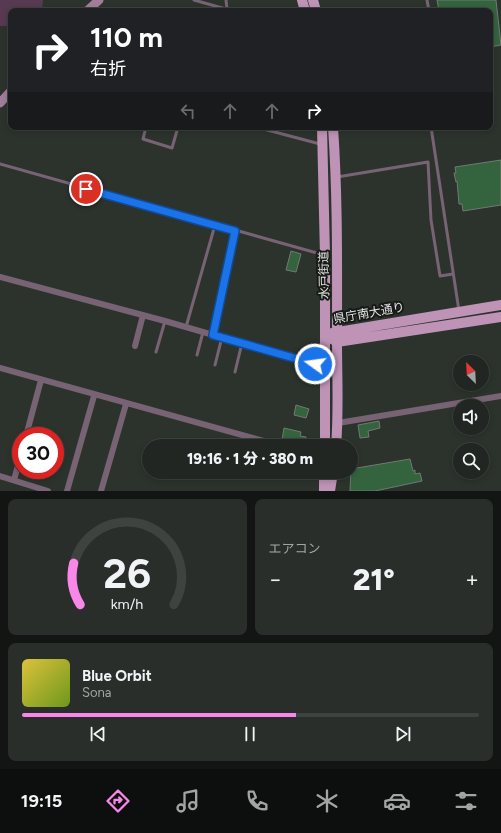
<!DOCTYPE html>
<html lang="ja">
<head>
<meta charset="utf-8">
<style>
	:root { --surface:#212622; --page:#292e2a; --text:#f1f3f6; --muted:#a2a5a5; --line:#3e4340; --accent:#f987e9 }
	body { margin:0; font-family:Figtree,"Noto Sans JP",sans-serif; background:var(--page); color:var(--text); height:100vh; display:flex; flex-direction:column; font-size:15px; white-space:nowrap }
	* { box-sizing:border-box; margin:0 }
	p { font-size:13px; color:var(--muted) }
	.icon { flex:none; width:22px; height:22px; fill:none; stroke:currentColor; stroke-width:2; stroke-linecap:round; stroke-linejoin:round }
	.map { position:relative; height:491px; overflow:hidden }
	.panel { display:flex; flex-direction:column; gap:8px; padding:8px; background:#121513; flex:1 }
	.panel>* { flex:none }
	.banner { position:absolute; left:8px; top:8px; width:485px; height:122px; border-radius:8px; box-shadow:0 2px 6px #0003,0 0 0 1px var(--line); background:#202124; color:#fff; overflow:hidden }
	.needle { width:26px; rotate:336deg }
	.buttons { position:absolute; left:453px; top:355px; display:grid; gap:8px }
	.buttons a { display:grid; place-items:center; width:36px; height:36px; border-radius:50%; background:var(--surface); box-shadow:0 2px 6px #0003,0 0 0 1px var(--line); font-size:20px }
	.speed { position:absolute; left:12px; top:427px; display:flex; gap:8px; font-size:20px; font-weight:700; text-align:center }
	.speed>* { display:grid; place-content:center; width:52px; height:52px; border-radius:50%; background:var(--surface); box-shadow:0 2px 6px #0003,0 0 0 1px var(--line); line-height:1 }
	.speed .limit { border:6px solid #d22; background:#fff; color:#111 }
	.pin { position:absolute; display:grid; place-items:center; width:34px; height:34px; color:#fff; margin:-17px; border:2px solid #fff; border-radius:50%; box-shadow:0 1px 4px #0007 }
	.me { position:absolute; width:44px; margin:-22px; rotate:284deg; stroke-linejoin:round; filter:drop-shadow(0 0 3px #0008) }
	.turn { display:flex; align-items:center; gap:14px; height:84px; padding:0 16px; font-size:18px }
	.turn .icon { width:52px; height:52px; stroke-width:2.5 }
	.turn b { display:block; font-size:28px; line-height:34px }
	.lanes { display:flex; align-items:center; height:38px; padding:0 16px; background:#0003; justify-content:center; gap:20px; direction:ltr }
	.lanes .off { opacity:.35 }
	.big { font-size:30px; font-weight:800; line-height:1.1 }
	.panel .card { flex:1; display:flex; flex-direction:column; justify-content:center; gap:6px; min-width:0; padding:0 14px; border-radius:8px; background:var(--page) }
	.panel .dial { align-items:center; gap:0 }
	.dial svg { height:104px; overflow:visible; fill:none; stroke:var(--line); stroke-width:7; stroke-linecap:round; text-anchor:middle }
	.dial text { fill:var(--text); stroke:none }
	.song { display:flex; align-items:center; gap:12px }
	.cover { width:48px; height:48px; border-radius:6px; background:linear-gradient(135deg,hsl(50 70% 55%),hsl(80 70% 35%)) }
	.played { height:4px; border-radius:2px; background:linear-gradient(90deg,var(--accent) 60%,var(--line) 60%) }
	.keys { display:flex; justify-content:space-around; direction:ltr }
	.heat { display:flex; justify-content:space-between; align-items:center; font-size:22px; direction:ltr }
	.panel .tiles { flex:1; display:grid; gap:8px; grid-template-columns:1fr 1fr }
	.card:last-child { grid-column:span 2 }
	.trip { position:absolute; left:142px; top:439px; width:216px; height:40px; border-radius:20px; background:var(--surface); box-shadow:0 2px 6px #0003,0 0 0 1px var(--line); font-weight:800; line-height:40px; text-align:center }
	.tabs { display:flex; height:64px; justify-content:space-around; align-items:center; background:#0d0f0e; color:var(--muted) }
	.tabs .icon { width:28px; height:28px }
	.tabs .on { color:var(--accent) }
	.tabs b { font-size:18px; color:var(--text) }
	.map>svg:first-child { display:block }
	.green { fill:#573952 }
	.building { fill:#33643e; stroke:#727973 }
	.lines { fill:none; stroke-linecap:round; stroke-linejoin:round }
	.lane { stroke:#786374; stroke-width:3 }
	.street { stroke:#786374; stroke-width:6 }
	.secondary { stroke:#a07e9a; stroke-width:9 }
	.primary { stroke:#be93b6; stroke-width:10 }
	.route-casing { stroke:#114b97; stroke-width:10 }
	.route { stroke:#1a73e8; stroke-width:7 }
	.labels { text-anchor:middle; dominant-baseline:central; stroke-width:4; stroke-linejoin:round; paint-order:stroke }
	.street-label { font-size:12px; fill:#e2e6e3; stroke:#171a17 }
</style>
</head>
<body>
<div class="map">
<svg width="501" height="491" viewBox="0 0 501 491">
	<rect width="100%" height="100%" fill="#2c332d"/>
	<path class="green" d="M 0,0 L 43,0 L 42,11 L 11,11 L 11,26 L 0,26 Z"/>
	<path class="building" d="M 437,0 L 496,0 L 501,45 L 490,47 L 490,11 L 439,11 Z
		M 501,160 L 501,205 L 463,211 L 462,204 L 459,204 L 457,181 L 456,182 L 454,173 L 456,173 L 455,167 Z
		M 291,251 L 301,254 L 296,272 L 286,270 Z
		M 296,405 L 309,409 L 306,418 L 294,415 Z
		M 379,421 L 380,428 L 368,431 L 369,437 L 360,438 L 358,425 Z
		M 284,428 L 301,432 L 300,436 L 306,437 L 305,446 L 282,440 Z
		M 410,459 L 413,471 L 415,470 L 415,474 L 420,473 L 422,481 L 375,491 L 350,491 L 351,469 Z"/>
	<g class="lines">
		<path class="lane" d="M 194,0 L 233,11
			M 226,0 L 227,9
			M 427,0 L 429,11
			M 146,127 L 143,139 L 172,148 L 178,127
			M 256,127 L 320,144
			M 431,127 L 459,311
			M 0,164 L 324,255
			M 337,177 L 428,162 L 431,220 L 440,276 L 453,274
			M 186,327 L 215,225
			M 213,335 L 235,231
			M 156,352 L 165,321
			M 197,355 L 203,332
			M 215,365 L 222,337
			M 235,372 L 242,343"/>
		<path class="street" d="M 0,277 L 165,321 L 310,363 L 325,364
			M 135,346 L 143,315
			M 0,368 L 282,446
			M 338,423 L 501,396
			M 26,436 L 41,380
			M 0,476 L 48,491
			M 14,480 L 21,454
			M 67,491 L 94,396
			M 101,491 L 126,404"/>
		<path class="secondary" d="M 87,11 L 99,0
			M 0,103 L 11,91"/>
		<path class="primary" d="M 302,0 L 305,11
			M 313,0 L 316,11
			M 322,127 L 325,256 L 325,446
			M 333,127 C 338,199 337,271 337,343 C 337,377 339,412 336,446
			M 332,333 L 501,305
			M 332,339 L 337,342 L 501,317
			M 324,491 L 324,472
			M 330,491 L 333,472"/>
	</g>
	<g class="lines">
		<g class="route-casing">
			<path id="route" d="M 86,189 L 235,231 L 213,335 L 315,364"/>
		</g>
		<use href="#route" class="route"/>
	</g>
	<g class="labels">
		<g class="street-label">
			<text transform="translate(324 275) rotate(-91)">水戸街道</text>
			<text transform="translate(369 313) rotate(-10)">県庁南大通り</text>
		</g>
	</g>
</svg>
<div class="buttons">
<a><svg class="needle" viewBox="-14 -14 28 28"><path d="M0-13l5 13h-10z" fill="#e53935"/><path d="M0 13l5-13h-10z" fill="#a2a5a5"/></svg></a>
<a><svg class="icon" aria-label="sound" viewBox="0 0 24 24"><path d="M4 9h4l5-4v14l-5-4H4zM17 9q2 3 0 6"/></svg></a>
<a><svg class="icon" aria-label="search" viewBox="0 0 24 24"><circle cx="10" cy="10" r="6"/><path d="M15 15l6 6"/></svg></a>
</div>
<div class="speed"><div class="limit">30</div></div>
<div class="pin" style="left:86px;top:189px;background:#d93025"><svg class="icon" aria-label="arrive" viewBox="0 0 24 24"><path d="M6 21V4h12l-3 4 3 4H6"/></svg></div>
<svg class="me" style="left:315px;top:364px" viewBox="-20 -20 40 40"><circle r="17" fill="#1a73e8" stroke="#fff" stroke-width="3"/><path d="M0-11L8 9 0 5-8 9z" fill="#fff"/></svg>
<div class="trip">19:16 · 1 分 · 380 m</div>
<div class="banner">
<div class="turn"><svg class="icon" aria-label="right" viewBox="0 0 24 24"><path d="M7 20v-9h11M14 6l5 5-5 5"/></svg><div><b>110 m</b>右折</div></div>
<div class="lanes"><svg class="icon off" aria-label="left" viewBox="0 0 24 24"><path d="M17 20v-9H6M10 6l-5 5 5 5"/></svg><svg class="icon off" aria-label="ahead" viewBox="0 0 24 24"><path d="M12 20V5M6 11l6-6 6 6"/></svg><svg class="icon off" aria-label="ahead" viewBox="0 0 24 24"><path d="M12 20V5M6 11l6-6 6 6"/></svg><svg class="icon" aria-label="right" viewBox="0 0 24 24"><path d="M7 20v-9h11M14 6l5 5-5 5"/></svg></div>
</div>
</div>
<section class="panel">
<div class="tiles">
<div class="card dial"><svg viewBox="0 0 100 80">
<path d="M14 69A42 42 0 1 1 86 69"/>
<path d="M14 69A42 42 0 0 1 9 37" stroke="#f987e9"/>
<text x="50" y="56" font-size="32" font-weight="700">26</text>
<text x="50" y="72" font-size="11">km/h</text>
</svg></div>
<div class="card"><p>エアコン</p>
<div class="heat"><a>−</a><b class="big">21°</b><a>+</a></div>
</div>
<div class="card">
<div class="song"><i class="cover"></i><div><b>Blue Orbit</b><p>Sona</p></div></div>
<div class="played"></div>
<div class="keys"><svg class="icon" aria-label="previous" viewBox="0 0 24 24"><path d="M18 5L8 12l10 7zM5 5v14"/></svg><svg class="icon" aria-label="pause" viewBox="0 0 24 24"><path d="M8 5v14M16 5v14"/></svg><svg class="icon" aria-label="next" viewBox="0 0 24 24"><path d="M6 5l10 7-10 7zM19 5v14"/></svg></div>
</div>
</div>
</section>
<nav class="tabs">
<b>19:15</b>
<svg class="icon on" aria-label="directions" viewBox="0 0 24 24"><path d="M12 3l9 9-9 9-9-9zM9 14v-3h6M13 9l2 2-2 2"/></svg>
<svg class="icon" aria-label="music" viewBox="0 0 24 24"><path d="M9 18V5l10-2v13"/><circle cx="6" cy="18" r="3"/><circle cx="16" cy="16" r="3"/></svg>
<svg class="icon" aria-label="phone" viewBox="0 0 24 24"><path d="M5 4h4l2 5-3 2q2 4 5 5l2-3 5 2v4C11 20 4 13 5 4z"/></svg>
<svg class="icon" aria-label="climate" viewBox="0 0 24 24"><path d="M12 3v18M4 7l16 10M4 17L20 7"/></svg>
<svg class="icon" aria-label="car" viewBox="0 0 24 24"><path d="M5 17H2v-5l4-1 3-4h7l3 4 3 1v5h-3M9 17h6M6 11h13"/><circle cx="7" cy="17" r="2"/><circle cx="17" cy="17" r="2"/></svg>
<svg class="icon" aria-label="filters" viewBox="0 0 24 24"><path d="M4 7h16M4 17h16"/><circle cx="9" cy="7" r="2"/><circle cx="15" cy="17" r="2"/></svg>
</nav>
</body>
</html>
